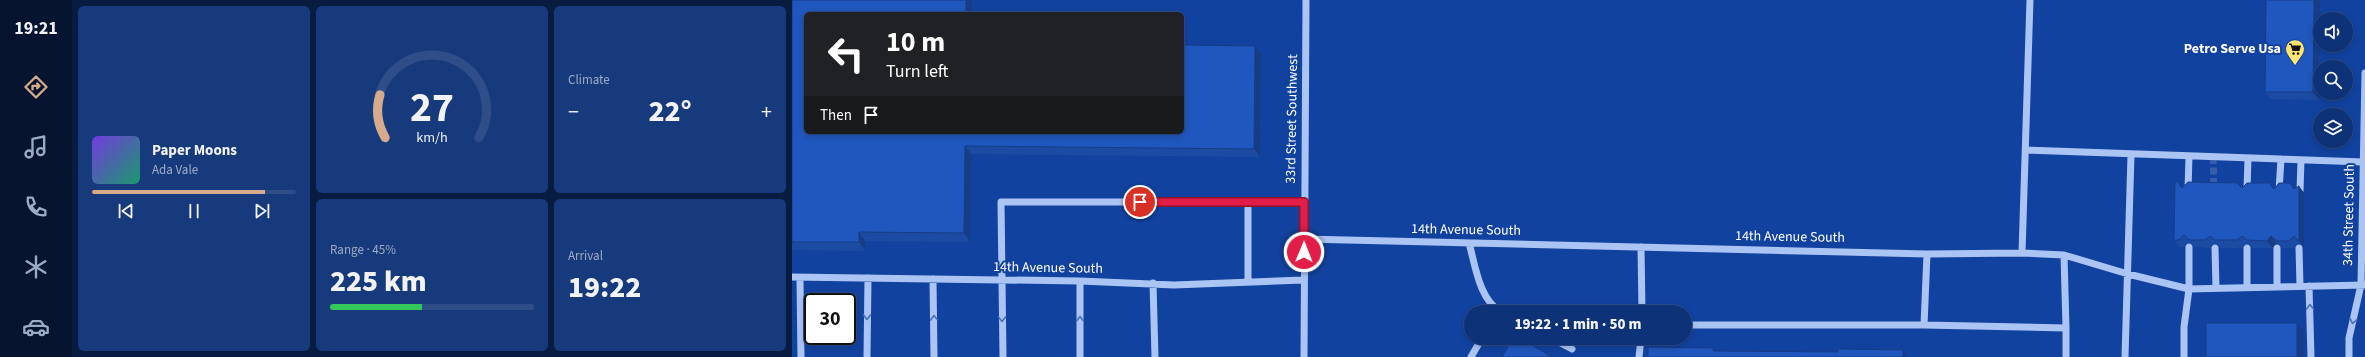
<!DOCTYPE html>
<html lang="en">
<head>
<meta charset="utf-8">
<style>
	:root { --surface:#0e3277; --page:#173a7c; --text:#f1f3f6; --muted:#9baac6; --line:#2e4d89; --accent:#d6ab8b }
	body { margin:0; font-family:"Source Sans 3",sans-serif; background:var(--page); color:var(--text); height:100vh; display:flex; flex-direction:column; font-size:15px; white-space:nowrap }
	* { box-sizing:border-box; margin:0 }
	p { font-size:13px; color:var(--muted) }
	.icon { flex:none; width:22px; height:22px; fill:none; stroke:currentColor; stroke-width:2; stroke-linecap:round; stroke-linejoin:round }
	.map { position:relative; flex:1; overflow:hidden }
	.sheet { display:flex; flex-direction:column; gap:6px; padding:6px; background:#081c41; width:720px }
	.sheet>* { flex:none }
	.top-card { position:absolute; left:12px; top:12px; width:380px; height:122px; border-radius:6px; box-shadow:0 2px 6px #0003,0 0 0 1px var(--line); background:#202124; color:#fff; overflow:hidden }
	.tools { position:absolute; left:1521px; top:12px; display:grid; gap:8px }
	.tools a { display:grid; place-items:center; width:40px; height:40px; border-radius:50%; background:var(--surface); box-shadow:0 2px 6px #0003,0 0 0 1px var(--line); font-size:20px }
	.speed { position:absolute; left:12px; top:293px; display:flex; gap:8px; font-size:20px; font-weight:700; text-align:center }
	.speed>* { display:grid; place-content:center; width:52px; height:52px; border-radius:50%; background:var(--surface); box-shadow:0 2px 6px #0003,0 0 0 1px var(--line); line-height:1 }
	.speed .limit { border:2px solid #111; border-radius:6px; background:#fff; color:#111 }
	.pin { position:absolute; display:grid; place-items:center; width:34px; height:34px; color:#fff; margin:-17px; border:2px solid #fff; border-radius:50%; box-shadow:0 1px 4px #0007 }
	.me { position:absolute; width:44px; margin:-22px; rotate:1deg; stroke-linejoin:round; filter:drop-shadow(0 0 3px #0008) }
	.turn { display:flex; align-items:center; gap:14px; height:84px; padding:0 16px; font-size:18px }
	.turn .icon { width:52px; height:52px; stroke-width:2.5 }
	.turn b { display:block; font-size:28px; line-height:34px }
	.then { display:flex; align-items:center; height:38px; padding:0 16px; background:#0003; gap:8px; font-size:15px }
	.big { font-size:30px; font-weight:800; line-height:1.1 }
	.sheet .tile { flex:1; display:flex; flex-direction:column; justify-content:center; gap:6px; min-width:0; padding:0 14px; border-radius:6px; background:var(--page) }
	.sheet .dial { align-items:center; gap:0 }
	.dial svg { height:104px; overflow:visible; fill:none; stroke:var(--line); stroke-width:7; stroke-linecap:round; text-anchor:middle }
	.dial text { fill:var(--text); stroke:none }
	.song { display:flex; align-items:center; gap:12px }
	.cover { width:48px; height:48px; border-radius:6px; background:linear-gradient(135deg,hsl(260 70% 55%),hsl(160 70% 35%)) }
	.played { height:4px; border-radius:2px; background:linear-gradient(90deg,var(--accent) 85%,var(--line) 85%) }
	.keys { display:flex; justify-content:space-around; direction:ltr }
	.heat { display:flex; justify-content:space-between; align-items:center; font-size:22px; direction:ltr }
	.charge { height:6px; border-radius:3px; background:linear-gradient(90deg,#34c759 45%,var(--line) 0) }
	.sheet .tiles { flex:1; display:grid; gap:6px; grid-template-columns:repeat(3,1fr) }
	.tile:first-child { grid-row:span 2 }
	.trip { position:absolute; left:672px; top:305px; width:228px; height:40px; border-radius:20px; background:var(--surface); box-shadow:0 2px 6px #0003,0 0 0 1px var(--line); font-weight:800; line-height:40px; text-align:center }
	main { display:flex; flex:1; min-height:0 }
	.menu { display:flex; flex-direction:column; width:72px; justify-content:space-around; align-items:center; background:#061430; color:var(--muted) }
	.menu .icon { width:28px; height:28px }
	.menu .selected { color:var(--accent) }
	.menu b { font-size:18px; color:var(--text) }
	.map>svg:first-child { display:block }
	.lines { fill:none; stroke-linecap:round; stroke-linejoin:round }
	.minor-tunnel { stroke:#365ead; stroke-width:7; stroke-dasharray:7 3.5; stroke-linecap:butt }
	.minor { stroke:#aac4f4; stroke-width:7 }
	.wall { fill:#1c4ba3 }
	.shaded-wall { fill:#163d85 }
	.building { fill:#2057be; stroke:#163d85 }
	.oneway { stroke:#4770bd }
	.route-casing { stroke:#92132f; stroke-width:10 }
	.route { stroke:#e11d48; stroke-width:7 }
	.labels { text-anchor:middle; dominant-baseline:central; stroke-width:4; stroke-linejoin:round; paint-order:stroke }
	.poi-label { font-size:14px; font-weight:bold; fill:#fff; stroke:#12429f; text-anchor:end }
	.street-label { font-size:14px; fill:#fff; stroke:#12429f }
</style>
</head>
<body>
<main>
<nav class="menu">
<b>19:21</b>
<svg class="icon selected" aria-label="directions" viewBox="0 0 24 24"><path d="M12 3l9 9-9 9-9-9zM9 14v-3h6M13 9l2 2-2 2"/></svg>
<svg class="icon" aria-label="music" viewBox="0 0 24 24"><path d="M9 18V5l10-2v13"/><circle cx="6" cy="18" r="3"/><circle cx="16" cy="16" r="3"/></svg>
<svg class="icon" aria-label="phone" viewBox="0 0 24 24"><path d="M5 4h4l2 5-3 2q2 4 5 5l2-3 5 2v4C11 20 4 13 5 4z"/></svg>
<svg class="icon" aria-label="climate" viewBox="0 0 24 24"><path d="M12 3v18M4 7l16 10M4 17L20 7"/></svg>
<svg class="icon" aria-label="car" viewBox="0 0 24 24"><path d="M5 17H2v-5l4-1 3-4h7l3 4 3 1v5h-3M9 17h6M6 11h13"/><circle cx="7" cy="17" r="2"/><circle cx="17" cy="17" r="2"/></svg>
</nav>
<section class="sheet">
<div class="tiles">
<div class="tile">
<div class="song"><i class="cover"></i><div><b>Paper Moons</b><p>Ada Vale</p></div></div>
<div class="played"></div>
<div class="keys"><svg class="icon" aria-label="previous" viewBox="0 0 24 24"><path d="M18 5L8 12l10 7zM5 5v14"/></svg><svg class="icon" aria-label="pause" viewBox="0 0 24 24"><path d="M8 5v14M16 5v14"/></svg><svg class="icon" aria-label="next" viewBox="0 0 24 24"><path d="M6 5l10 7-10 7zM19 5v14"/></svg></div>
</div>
<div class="tile dial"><svg viewBox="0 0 100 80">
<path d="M14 69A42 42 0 1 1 86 69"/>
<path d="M14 69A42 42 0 0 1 10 36" stroke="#d6ab8b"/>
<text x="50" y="56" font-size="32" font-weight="700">27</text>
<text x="50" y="72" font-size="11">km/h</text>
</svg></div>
<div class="tile"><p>Climate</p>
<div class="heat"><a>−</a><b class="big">22°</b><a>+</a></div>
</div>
<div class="tile"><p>Range · 45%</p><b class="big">225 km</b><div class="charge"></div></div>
<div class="tile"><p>Arrival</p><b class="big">19:22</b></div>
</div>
</section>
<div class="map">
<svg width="1573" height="357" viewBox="0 0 1573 357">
	<rect width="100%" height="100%" fill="#12429f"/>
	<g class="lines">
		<path class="minor-tunnel" d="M 1421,157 L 1422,192"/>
		<path class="minor" d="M 1235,150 L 1571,162
			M 1396,190 L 1397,156
			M 1455,190 L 1456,158
			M 1487,191 L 1489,159
			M 1508,191 L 1509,160
			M 512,239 L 1135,254 L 1230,253 L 1238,0
			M 677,243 C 683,264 687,300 709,312
			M 849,247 L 850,312
			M 1397,247 L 1397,289 L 1573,285
			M 1423,248 L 1424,288
			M 1455,248 L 1455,287
			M 1485,248 L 1485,286
			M 1507,248 L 1508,286
			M 1230,253 L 1272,255 L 1336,274 L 1397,289 L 1392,327 L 1392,357
			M 1135,254 L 1132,325 L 1274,328 L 1274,357
			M 1272,255 L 1274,328
			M 0,277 L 288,281 L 382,285 L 511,280
			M 8,278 L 9,357
			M 141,279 L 142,357
			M 288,281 L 288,357
			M 456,282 L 456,202
			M 361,283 L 363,357
			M 1517,286 L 1519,357
			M 893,325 L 1132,325
			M 759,338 L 780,349
			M 75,357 L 76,278
			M 211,357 L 209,202 L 512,202
			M 512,357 L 514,0
			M 679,357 L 690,338
			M 847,357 L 849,338
			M 1333,357 L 1339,155
			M 1557,357 L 1557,338 L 1569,285 L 1573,73"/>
	</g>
	<path class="wall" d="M 0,0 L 180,0 L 180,14 L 14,14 L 14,132 L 463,46 L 469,54 L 468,157 L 179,154 L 178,242 L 73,241 L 73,251 L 0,250 Z
		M 1474,0 L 1528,0 L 1527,100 L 1478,99 L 1473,92 Z
		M 1390,188 L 1450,188 L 1502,189 L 1512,193 L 1512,248 L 1507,243 L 1502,248 L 1490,248 L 1485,243 L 1480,248 L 1460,248 L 1455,243 L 1450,248 L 1428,248 L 1423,243 L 1418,248 L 1402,247 L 1397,242 L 1392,247 L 1387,247 L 1382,240 Z"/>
	<path class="shaded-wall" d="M 174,0 L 180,0 L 180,14 L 174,14 Z
		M 1522,0 L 1528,0 L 1527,100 L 1521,92 Z
		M 463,46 L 469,54 L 468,157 L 462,149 Z
		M 173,146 L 179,154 L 178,242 L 172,233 Z
		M 1507,186 L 1512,193 L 1512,248 L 1507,241 Z
		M 67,232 L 73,241 L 73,251 L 67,242 Z
		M 1479,236 L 1485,243 L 1480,248 L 1475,241 Z
		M 1505,323 L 1511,331 L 1511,357 L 1505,357 Z
		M 1111,350 L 1116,357 L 1111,357 Z"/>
	<path class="building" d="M 0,0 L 174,0 L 174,14 L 14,14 L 14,132 L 390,132 L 390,45 L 463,46 L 462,149 L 173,146 L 172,233 L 67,232 L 67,242 L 0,242 Z
		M 1474,0 L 1522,0 L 1521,92 L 1473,92 Z
		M 1383,182 L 1386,182 L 1390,188 L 1396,182 L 1445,183 L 1450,188 L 1455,183 L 1477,183 L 1482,189 L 1487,183 L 1498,183 L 1502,189 L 1507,186 L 1507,241 L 1502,236 L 1497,241 L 1485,241 L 1479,236 L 1475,241 L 1455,240 L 1450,236 L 1445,240 L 1423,240 L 1418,236 L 1413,240 L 1397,240 L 1392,235 L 1387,240 L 1382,240 Z
		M 1414,323 L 1505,323 L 1505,357 L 1414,357 Z
		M 721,338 L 728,338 L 760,357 L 710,357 Z
		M 856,347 L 921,348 L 921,351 L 1046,352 L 1046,349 L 1111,350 L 1111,357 L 856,357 Z"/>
	<defs><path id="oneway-chevron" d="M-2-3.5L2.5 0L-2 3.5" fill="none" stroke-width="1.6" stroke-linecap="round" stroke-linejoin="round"/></defs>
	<g class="oneway">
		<use href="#oneway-chevron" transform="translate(1518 307) rotate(-91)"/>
		<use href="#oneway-chevron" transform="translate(75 317) rotate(90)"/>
		<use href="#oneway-chevron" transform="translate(142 318) rotate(-91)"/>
		<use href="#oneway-chevron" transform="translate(210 319) rotate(89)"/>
		<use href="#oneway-chevron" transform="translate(288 319) rotate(-91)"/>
		<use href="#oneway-chevron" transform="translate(1561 321) rotate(102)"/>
	</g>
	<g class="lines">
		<g class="route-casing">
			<path id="route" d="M 348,202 L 512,202 L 512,252"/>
		</g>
		<use href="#route" class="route"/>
	</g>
	<defs>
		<g id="supermarket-pin" transform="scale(1)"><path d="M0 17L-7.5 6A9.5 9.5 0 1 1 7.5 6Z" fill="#ffe46d" stroke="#12429f"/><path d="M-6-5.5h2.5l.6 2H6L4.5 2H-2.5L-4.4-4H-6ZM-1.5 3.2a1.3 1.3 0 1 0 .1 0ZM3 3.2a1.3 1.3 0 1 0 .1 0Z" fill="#111"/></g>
	</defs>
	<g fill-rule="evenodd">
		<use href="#supermarket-pin" x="1503" y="49"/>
	</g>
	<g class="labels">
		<g class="poi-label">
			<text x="1489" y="49">Petro Serve Usa</text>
		</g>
		<g class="street-label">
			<text transform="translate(500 119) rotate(-89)">33rd Street Southwest</text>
			<text transform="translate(1557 215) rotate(-89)">34th Street South</text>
			<text transform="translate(674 230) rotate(1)">14th Avenue South</text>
			<text transform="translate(998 237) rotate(1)">14th Avenue South</text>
			<text transform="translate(256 268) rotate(1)">14th Avenue South</text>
		</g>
	</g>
</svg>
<div class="tools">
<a><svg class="icon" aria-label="sound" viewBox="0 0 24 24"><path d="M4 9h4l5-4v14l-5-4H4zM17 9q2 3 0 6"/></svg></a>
<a><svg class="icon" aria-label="search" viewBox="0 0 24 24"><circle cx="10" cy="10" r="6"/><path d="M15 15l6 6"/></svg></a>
<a><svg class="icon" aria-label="layers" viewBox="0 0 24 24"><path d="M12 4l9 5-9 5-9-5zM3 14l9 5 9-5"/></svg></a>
</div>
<div class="speed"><div class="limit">30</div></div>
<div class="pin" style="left:348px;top:202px;background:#d93025"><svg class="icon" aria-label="arrive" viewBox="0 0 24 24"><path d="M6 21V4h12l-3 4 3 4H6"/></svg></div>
<svg class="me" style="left:512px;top:252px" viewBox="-20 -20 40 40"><circle r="17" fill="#e11d48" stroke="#fff" stroke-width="3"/><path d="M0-11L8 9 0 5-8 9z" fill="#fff"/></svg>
<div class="trip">19:22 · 1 min · 50 m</div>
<div class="top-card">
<div class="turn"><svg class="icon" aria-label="left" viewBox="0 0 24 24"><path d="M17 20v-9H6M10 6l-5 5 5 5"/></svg><div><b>10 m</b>Turn left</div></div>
<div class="then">Then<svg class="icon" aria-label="arrive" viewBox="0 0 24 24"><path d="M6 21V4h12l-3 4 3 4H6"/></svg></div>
</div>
</div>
</main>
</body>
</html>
